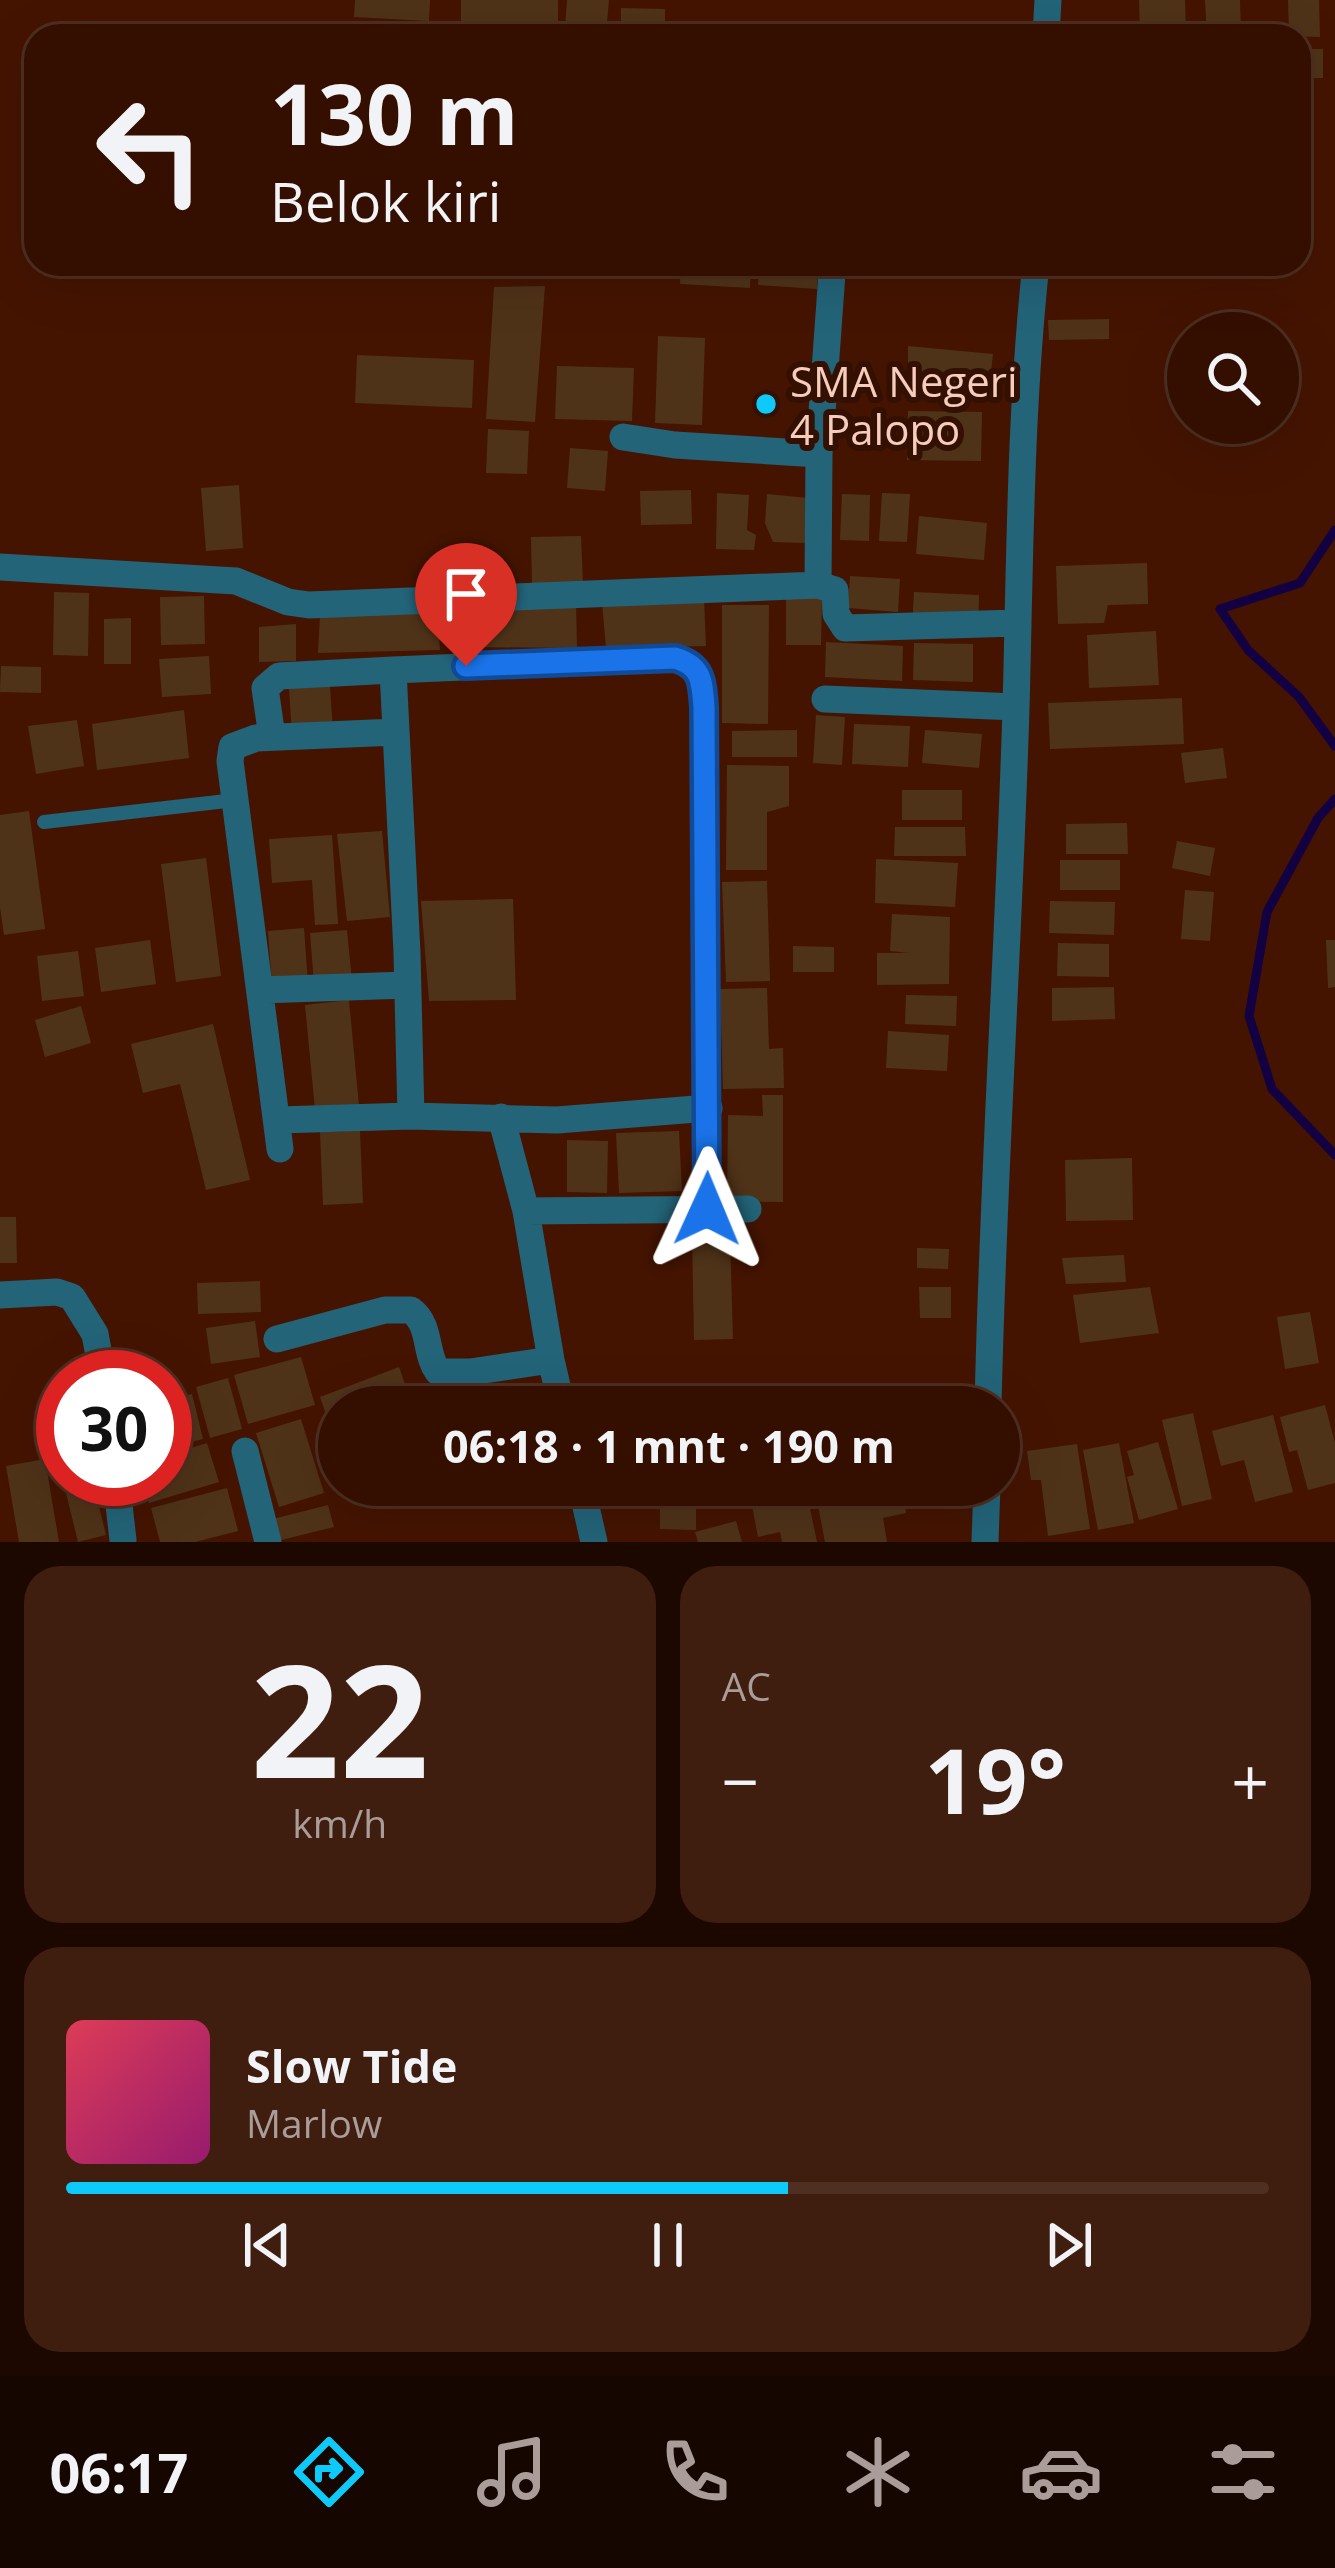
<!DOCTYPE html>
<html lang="id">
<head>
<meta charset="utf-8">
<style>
	:root { --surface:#340f00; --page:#3f1d0f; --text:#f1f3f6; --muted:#a99c99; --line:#4e2f22; --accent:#0dcafa }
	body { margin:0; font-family:"Open Sans",sans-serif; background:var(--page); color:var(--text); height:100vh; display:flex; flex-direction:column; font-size:45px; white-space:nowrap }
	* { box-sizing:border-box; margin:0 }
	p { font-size:39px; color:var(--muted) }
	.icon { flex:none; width:66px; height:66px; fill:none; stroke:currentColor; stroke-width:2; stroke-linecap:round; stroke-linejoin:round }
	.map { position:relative; height:1542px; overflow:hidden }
	.side { display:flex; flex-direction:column; gap:24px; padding:24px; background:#1d0800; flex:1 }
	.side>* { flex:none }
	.banner { position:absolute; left:24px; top:24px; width:1287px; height:252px; border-radius:36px; box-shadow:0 12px 48px #0002,0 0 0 3px var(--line); background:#340f00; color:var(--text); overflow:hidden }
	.buttons { position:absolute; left:1167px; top:312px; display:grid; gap:24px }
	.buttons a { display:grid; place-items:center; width:132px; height:132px; border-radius:50%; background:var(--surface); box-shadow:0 12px 48px #0002,0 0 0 3px var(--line); font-size:60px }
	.speed { position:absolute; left:36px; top:1350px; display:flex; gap:24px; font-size:60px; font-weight:700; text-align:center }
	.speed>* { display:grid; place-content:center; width:156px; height:156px; border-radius:50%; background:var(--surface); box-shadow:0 12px 48px #0002,0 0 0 3px var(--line); line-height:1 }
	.speed .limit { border:18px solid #d22; background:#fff; color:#111 }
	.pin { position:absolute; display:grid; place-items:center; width:102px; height:102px; color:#fff; margin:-123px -51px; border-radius:50% 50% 50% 0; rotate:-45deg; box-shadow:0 0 12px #0007 }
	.pin .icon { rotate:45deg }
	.me { position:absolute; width:132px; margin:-66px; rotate:1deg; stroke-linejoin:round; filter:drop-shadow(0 0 9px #0008) }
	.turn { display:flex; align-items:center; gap:42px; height:252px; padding:0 48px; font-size:54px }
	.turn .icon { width:156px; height:156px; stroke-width:2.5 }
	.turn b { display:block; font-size:84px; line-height:102px }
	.big { font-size:90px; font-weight:700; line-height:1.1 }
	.side .widget { flex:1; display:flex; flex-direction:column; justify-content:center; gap:18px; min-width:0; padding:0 42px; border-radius:36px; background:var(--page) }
	.side .dial { align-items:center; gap:0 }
	.dial b { font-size:156px; line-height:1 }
	.song { display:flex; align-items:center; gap:36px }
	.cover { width:144px; height:144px; border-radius:18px; background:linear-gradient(135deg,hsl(350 70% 55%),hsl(320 70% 35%)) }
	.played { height:12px; border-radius:6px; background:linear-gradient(90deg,var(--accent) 60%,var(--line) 60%) }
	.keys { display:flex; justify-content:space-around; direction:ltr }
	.heat { display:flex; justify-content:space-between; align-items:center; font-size:66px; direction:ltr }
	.side .tiles { flex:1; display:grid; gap:24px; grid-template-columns:1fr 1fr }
	.widget:last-child { grid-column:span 2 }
	.trip { position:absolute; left:318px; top:1386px; width:702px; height:120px; border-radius:60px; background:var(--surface); box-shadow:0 12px 48px #0002,0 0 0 3px var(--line); font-weight:700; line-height:120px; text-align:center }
	.menu { display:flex; height:192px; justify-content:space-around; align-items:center; background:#150600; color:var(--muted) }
	.menu .icon { width:84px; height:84px }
	.menu .selected { color:var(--accent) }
	.menu b { font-size:54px; color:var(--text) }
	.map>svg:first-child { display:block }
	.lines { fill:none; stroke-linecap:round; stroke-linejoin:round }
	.stream { stroke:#120042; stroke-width:9 }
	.building { fill:#4f3318 }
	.service { stroke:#236479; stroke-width:14 }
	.minor { stroke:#236479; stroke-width:27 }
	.route-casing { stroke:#114b97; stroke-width:30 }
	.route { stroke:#1a73e8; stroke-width:21 }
	.poi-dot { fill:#0dcafa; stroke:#331002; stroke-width:4.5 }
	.labels { text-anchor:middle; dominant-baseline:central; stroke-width:12; stroke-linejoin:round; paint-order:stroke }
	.poi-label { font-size:42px; fill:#f6cdbc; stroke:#331002; text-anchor:start }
</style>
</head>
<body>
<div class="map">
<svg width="1335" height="1542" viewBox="0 0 1335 1542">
	<rect width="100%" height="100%" fill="#451400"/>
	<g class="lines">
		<path class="stream" d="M 1335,530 L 1300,583 L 1220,609 L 1248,650 L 1299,697 L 1335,746
			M 1335,799 L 1318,818 L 1267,912 L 1249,1016 L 1272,1089 L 1335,1155"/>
	</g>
	<path class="building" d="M 355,0 L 430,0 L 429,21 L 354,17 Z
		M 461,0 L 558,0 L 558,22 L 461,22 Z
		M 567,0 L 609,0 L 606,33 L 565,30 Z
		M 1139,0 L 1185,0 L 1186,34 L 1140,34 Z
		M 1205,0 L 1240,0 L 1241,36 L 1207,36 Z
		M 1288,0 L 1319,0 L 1320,37 L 1289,36 Z
		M 621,8 L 665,9 L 665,36 L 621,36 Z
		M 1299,49 L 1323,49 L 1323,78 L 1299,78 Z
		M 544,264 L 626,264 L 625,279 L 544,275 Z
		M 681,264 L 751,264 L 750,288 L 680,284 Z
		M 759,264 L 818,264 L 817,289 L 758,285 Z
		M 545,286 L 535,422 L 486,419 L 494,287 Z
		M 1109,319 L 1109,339 L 1049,340 L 1048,320 Z
		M 658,336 L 705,338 L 702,425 L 655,423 Z
		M 908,346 L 993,354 L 989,388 L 950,386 L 952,393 L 908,393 Z
		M 357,355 L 474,360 L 472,408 L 355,403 Z
		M 557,366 L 634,368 L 632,421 L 555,419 Z
		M 908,411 L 982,412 L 981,461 L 907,460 Z
		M 488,429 L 529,431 L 527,474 L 486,473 Z
		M 570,448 L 608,451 L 605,491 L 567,488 Z
		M 239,485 L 243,548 L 206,551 L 201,488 Z
		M 691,490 L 692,524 L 641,525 L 640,491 Z
		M 717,493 L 749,495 L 747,530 L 756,535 L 754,550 L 716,549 Z
		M 882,493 L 910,494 L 907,542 L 879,541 Z
		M 767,494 L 808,498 L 806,543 L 773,542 L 765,523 Z
		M 842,494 L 870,495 L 869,541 L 840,540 Z
		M 919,516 L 987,523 L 984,560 L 916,554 Z
		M 581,536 L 583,584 L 532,585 L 531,537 Z
		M 1147,563 L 1148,604 L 1108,605 L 1104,623 L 1058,624 L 1056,566 Z
		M 850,576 L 900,579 L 898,612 L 848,608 Z
		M 54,592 L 89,593 L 88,656 L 53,655 Z
		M 914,592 L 979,595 L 978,630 L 912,627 Z
		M 204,596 L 205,644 L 161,645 L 160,597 Z
		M 704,598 L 706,646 L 606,648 L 602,602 Z
		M 786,598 L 822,598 L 821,645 L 786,645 Z
		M 467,602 L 576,603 L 577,648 L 469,647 Z
		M 722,605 L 769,605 L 768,724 L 722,723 Z
		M 437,608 L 440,650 L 318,653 L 320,615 Z
		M 131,618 L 131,664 L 104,664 L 104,619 Z
		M 296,624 L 296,661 L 259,662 L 259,627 Z
		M 1156,631 L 1159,685 L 1089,688 L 1087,635 Z
		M 826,642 L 903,646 L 902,681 L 825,677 Z
		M 914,643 L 973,644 L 973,682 L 913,680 Z
		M 209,656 L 211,694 L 162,697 L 159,659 Z
		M 1,666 L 41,667 L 41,693 L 0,692 Z
		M 330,686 L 333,732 L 292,734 L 289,688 Z
		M 1182,698 L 1184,744 L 1050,749 L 1048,703 Z
		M 184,710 L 189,758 L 97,770 L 92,724 Z
		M 816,715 L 845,717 L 842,765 L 813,763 Z
		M 77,720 L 84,766 L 36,774 L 28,726 Z
		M 854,724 L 910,726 L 908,767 L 852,764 Z
		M 797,730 L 797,757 L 732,757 L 732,731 Z
		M 925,730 L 982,734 L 979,768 L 922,763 Z
		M 1223,748 L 1227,778 L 1185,783 L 1181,753 Z
		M 727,765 L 789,766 L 789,806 L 767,812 L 767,870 L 726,870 Z
		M 902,790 L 962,790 L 962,820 L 902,820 Z
		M 29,811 L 45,929 L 4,935 L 0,907 L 0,815 Z
		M 1127,823 L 1128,854 L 1066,854 L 1066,824 Z
		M 895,827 L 965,827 L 966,856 L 894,856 Z
		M 382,831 L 390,917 L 347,921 L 337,834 Z
		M 332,835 L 338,924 L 315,925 L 312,880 L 272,883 L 269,839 Z
		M 1177,841 L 1215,848 L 1210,876 L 1172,868 Z
		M 206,858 L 221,976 L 176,982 L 161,864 Z
		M 876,859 L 958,863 L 955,907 L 875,903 Z
		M 1060,860 L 1120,860 L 1120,890 L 1060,890 Z
		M 767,881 L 770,981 L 726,982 L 722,882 Z
		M 1185,890 L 1214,892 L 1210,941 L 1181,939 Z
		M 513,899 L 516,1000 L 429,1001 L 421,901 Z
		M 1050,901 L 1115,902 L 1114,935 L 1049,933 Z
		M 892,914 L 950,917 L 949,984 L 877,985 L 877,953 L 910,953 L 890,951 Z
		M 304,928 L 308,984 L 272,987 L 268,931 Z
		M 347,930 L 352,981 L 314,984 L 310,933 Z
		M 150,940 L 156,984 L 101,992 L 95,948 Z
		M 1326,940 L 1335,940 L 1335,987 L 1328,988 Z
		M 1058,943 L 1109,944 L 1109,977 L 1057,976 Z
		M 793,946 L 834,947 L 834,972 L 793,972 Z
		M 78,951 L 84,996 L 42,1001 L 37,956 Z
		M 1114,987 L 1115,1019 L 1052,1021 L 1052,988 Z
		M 767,988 L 769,1049 L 783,1048 L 784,1088 L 723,1089 L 720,989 Z
		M 906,995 L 957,996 L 956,1026 L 905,1024 Z
		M 349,1000 L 359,1106 L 315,1110 L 305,1005 Z
		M 81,1006 L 91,1043 L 45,1057 L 35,1020 Z
		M 213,1024 L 250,1180 L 206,1190 L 180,1084 L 143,1093 L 131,1044 Z
		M 888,1031 L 949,1035 L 947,1071 L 886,1068 Z
		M 762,1095 L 783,1095 L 783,1202 L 727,1201 L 728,1115 L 763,1116 Z
		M 360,1131 L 363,1203 L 323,1205 L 320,1132 Z
		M 679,1131 L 682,1191 L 619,1193 L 616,1133 Z
		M 567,1140 L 608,1141 L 607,1193 L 567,1192 Z
		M 1132,1158 L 1133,1220 L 1066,1221 L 1065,1160 Z
		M 0,1217 L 16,1217 L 17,1263 L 0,1263 Z
		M 730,1236 L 733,1339 L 694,1340 L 692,1237 Z
		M 917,1248 L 949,1249 L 948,1269 L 917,1268 Z
		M 1124,1255 L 1126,1282 L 1066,1284 L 1062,1258 Z
		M 260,1281 L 261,1312 L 198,1314 L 197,1283 Z
		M 919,1287 L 951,1287 L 951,1318 L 920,1318 Z
		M 1150,1287 L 1159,1333 L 1080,1343 L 1073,1295 Z
		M 1310,1312 L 1319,1363 L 1285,1369 L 1277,1317 Z
		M 255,1321 L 260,1357 L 211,1364 L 206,1328 Z
		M 301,1357 L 315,1405 L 248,1424 L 234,1375 Z
		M 399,1367 L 413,1407 L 339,1407 L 339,1435 L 334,1437 L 320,1397 Z
		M 228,1378 L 242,1429 L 210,1438 L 196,1387 Z
		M 791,1385 L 795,1407 L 718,1407 L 717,1400 Z
		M 908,1386 L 910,1407 L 836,1407 L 835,1390 Z
		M 192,1394 L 203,1439 L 167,1448 L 165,1401 Z
		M 1325,1405 L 1335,1443 L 1335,1483 L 1308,1490 L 1297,1450 L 1289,1452 L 1280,1417 Z
		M 1193,1413 L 1212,1499 L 1182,1506 L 1162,1420 Z
		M 1273,1415 L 1293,1492 L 1255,1502 L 1244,1460 L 1221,1466 L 1212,1431 Z
		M 301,1419 L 324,1493 L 279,1507 L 256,1433 Z
		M 1158,1442 L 1178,1509 L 1139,1520 L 1127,1477 L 1134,1475 L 1127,1451 Z
		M 207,1443 L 219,1482 L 149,1503 L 142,1479 L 165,1479 L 165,1456 Z
		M 1119,1443 L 1134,1523 L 1098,1530 L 1083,1450 Z
		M 1077,1444 L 1090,1529 L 1048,1536 L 1041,1480 L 1031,1480 L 1027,1451 Z
		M 45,1459 L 59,1542 L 19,1542 L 6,1466 Z
		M 93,1482 L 106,1535 L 78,1542 L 65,1489 Z
		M 660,1485 L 696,1485 L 696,1530 L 660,1529 Z
		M 814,1485 L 901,1485 L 906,1513 L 883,1518 L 887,1542 L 825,1542 Z
		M 227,1488 L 238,1531 L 195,1542 L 160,1542 L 151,1508 Z
		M 806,1489 L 817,1542 L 782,1542 L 780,1532 L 758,1537 L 751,1500 Z
		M 328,1505 L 334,1527 L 273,1542 L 265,1521 Z
		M 736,1521 L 742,1542 L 698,1542 L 695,1532 Z"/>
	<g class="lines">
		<path class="service" d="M 44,822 L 235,800"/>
		<path class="minor" d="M 1046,36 L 1048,0
			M 623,437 L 675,445 L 819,454
			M 0,567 L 236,581 L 288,602 L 309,605 L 818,585 L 819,454 L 832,273 L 836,264
			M 818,585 L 835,590 L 836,614 L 845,628 L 1017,623
			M 825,699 L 1016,707
			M 272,737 L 265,688 L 279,676 L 393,670
			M 260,990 L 407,985
			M 501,1117 L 526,1211 L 551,1360
			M 278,1120 L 411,1116
			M 280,1149 L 230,761 L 232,747 L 256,738 L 396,732
			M 707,1209 L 704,707 C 702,681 702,665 675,658 L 393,670 L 407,953 L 411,1116 L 557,1120 L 709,1108
			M 526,1211 L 748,1209
			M 0,1295 L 57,1292 L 72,1297 L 95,1334 L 103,1377
			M 277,1339 L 385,1310 L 411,1310 C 432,1326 424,1353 438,1372 L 470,1372 L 551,1360 L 562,1407
			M 988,1407 C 993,1174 1009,941 1016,708 C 1020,560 1020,412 1036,264
			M 245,1451 L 268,1542
			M 116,1479 L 123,1540
			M 581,1485 L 594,1542
			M 985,1542 L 987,1485"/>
	</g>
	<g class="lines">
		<g class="route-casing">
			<path id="route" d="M 466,666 L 675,658 C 702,666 702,681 704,707 L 707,1209"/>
		</g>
		<use href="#route" class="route"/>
	</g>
	<circle class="poi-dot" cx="766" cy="404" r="12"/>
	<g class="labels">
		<g class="poi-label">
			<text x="790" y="380">SMA Negeri<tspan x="790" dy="48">4 Palopo</tspan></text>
		</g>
	</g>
</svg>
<div class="buttons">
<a><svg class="icon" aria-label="search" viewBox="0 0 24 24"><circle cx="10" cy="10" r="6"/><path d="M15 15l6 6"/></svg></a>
</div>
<div class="speed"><div class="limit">30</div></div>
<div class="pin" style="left:466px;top:666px;background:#d93025"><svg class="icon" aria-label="arrive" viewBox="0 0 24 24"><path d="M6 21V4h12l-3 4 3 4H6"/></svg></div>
<svg class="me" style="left:707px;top:1209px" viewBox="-20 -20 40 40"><path d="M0-17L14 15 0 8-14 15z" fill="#1a73e8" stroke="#fff" stroke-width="4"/></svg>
<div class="trip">06:18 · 1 mnt · 190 m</div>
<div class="banner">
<div class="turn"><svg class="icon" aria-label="left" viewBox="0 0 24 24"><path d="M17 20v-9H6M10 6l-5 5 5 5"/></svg><div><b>130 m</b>Belok kiri</div></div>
</div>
</div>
<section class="side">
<div class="tiles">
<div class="widget dial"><b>22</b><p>km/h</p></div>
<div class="widget"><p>AC</p>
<div class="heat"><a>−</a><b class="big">19°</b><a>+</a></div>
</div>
<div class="widget">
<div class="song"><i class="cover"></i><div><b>Slow Tide</b><p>Marlow</p></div></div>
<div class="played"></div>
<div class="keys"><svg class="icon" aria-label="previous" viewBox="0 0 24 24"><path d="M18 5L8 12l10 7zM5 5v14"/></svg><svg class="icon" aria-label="pause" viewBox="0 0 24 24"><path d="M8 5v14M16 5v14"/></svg><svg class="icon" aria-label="next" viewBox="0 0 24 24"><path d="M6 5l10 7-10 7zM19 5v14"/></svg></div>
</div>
</div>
</section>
<nav class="menu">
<b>06:17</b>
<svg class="icon selected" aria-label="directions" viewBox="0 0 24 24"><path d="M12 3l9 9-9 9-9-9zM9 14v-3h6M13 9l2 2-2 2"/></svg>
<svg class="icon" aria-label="music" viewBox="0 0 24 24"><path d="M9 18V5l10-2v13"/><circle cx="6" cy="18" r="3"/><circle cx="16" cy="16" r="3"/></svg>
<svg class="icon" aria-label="phone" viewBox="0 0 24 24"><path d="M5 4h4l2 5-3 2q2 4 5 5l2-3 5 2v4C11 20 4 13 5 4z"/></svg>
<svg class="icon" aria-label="climate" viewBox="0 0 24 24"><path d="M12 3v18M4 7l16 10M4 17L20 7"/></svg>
<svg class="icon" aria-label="car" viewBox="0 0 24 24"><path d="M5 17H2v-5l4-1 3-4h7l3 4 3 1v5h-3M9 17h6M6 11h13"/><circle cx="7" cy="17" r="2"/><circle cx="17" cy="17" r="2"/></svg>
<svg class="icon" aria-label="filters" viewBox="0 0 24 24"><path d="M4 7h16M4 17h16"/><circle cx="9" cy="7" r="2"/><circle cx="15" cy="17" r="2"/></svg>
</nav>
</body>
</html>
